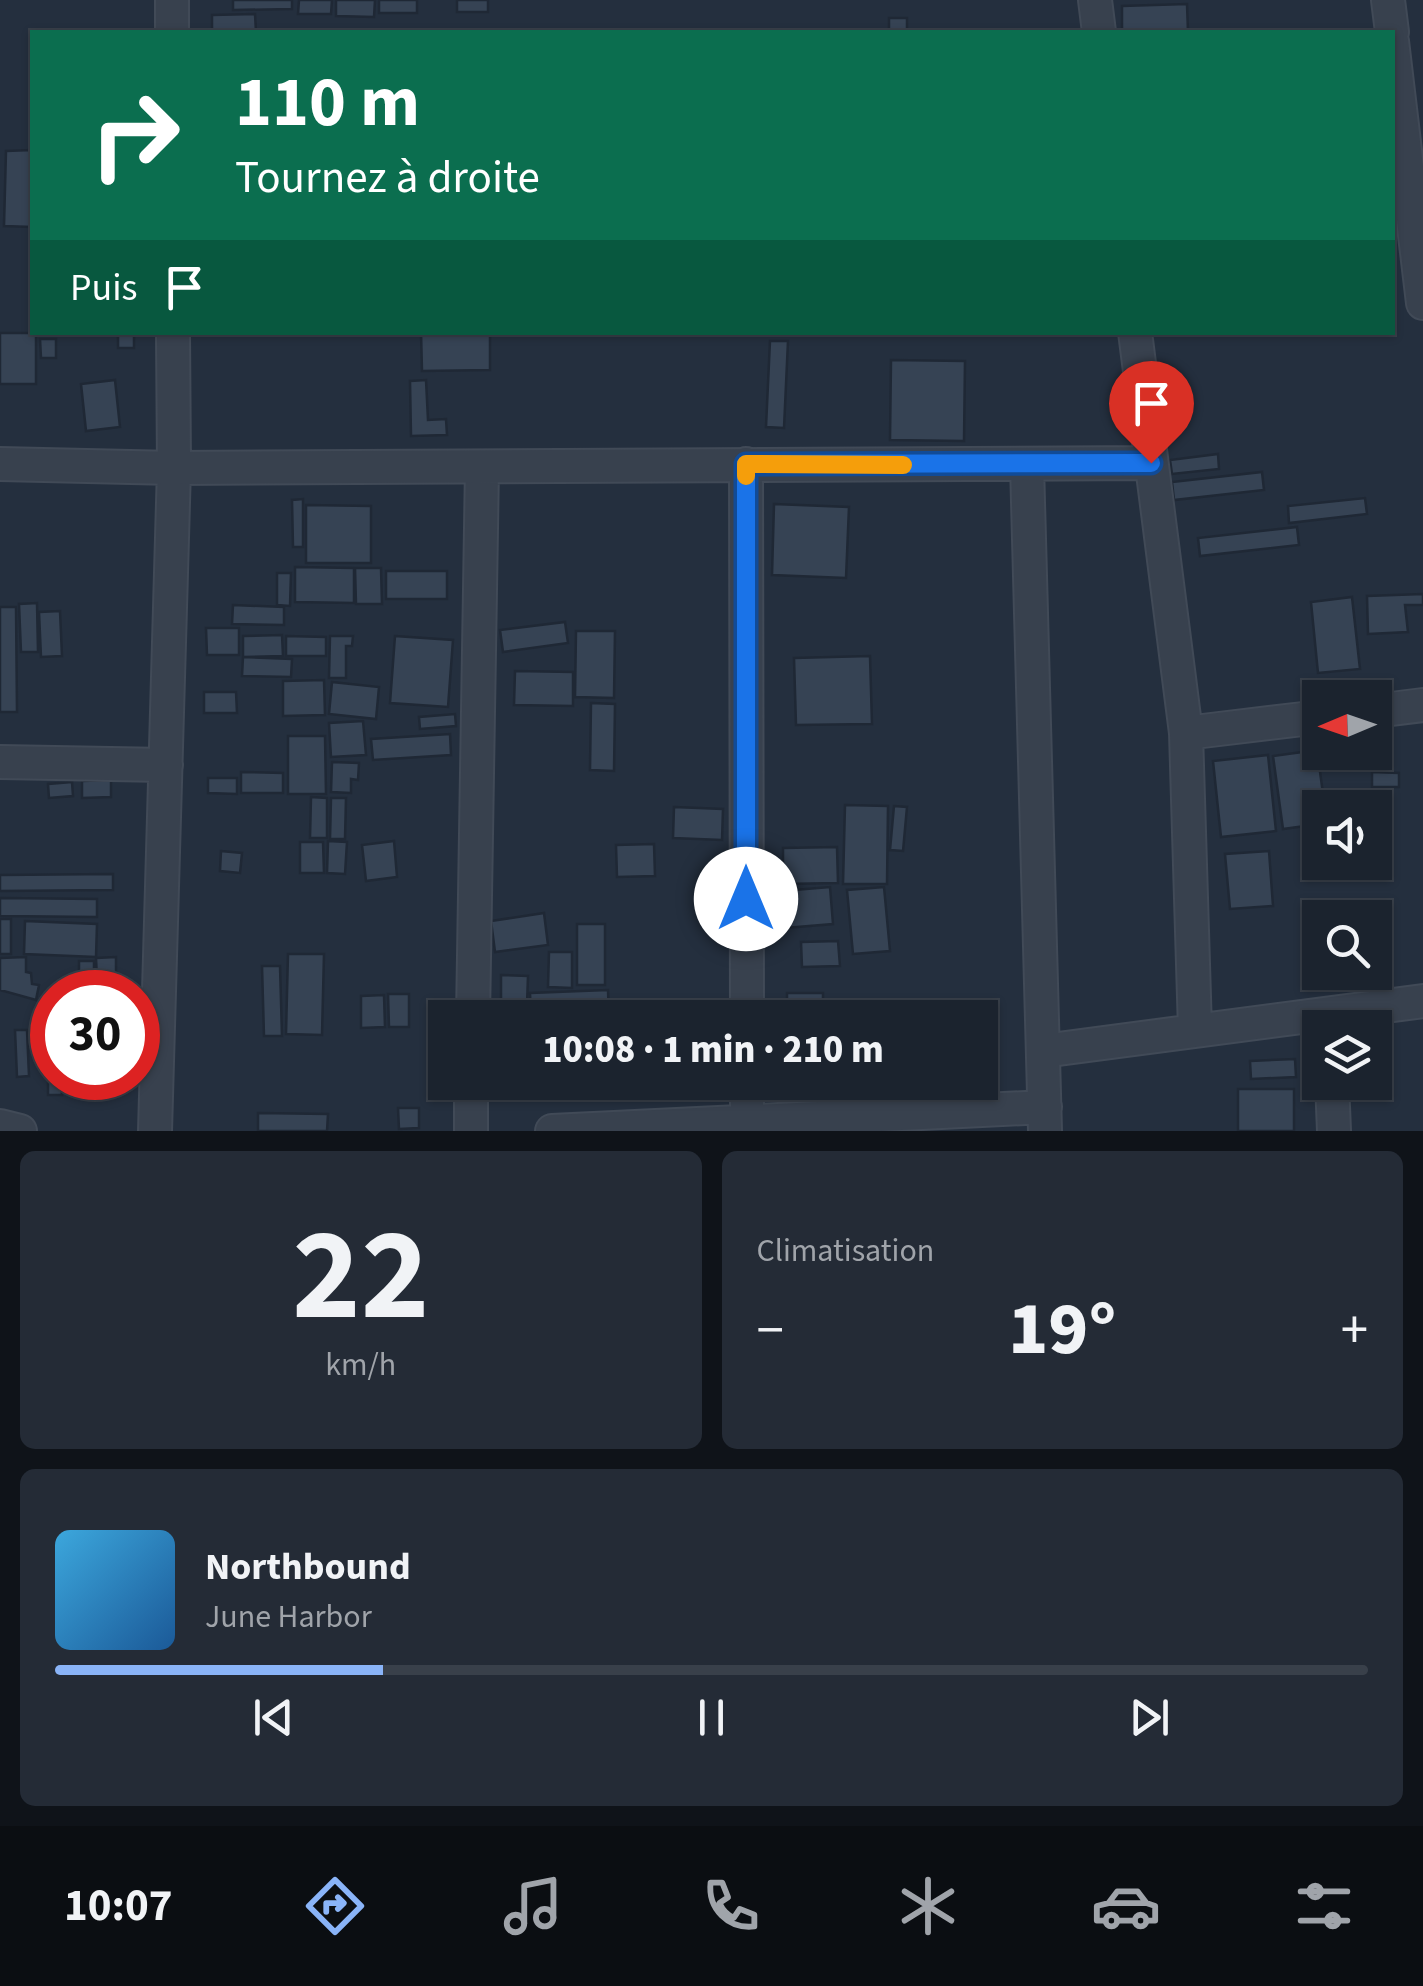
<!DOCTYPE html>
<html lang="fr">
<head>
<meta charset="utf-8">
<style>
	:root { --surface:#1b232e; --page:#242b36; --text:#f1f3f6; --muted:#a0a4aa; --line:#39404a; --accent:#8ab4f8 }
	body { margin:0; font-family:"Source Sans 3",sans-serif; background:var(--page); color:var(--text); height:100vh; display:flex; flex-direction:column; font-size:38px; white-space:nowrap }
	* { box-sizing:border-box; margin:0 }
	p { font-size:32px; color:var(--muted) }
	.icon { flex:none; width:55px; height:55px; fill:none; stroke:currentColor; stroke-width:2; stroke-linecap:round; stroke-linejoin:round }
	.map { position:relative; height:1131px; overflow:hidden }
	.drawer { display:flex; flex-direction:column; gap:20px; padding:20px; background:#0f1319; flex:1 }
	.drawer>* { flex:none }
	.hud { position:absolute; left:30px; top:30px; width:1365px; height:305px; border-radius:0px; box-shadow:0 2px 8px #0004,0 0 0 2px var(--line); background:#0b6e4f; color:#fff; overflow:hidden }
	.needle { width:65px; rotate:268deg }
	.controls { position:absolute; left:1302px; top:680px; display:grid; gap:20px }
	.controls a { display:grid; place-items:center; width:90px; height:90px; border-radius:0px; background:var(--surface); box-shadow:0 2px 8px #0004,0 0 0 2px var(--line); font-size:50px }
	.speed { position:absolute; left:30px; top:970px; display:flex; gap:20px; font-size:50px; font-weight:700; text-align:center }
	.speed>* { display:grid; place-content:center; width:130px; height:130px; border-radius:50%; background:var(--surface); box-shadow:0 2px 8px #0004,0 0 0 2px var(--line); line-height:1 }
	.speed .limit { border:15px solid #d22; background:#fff; color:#111 }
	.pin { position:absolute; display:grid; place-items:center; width:85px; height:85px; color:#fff; margin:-102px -42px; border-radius:50% 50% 50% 0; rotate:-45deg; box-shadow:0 0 10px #0007 }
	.pin .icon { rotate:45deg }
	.me { position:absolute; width:110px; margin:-55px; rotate:0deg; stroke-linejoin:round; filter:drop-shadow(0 0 8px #0008) }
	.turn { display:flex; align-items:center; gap:35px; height:210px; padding:0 40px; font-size:45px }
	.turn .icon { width:130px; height:130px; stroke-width:2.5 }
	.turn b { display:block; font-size:70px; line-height:85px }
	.then { display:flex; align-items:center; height:95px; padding:0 40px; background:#0003; gap:20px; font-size:38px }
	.big { font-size:75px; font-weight:800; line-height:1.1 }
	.drawer .tile { flex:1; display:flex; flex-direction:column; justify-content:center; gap:15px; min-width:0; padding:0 35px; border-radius:15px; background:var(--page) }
	.drawer .dial { align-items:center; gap:0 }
	.dial b { font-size:130px; line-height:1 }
	.song { display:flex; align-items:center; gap:30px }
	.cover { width:120px; height:120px; border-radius:15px; background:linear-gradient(135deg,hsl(200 70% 55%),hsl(210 70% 35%)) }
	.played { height:10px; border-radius:5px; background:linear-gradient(90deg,var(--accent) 25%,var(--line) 25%) }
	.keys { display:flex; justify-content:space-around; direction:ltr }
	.heat { display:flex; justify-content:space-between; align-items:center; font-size:55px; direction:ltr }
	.drawer .tiles { flex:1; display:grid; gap:20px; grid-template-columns:1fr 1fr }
	.tile:last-child { grid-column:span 2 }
	.trip { position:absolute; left:428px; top:1000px; width:570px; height:100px; border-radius:0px; background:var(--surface); box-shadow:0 2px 8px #0004,0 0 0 2px var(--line); font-weight:800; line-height:100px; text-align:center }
	.tabs { display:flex; height:160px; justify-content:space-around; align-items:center; background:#0b0e12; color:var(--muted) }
	.tabs .icon { width:70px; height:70px }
	.tabs .on { color:var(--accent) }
	.tabs b { font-size:45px; color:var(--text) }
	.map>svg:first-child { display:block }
	.building { fill:#364354; stroke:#1f2835; stroke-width:2.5 }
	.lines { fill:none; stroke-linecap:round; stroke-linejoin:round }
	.minor-casing { stroke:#414a57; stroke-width:36 }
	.minor { stroke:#38414e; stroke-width:32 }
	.route-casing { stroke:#114b97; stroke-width:25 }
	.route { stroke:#1a73e8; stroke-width:18 }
	.slow { stroke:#f59e0b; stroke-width:18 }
</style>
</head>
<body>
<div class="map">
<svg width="1423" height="1131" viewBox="0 0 1423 1131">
	<rect width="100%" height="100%" fill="#242f3e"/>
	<path class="building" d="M 233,0 L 292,0 L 292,9 L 233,10 Z
		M 299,0 L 332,0 L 331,14 L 298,14 Z
		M 336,0 L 375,0 L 374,17 L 336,16 Z
		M 379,0 L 417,0 L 417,13 L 379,13 Z
		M 457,0 L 488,0 L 488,12 L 457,12 Z
		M 1187,4 L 1188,32 L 1122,32 L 1122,6 Z
		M 255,14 L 256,32 L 212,32 L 212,15 Z
		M 889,18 L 907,18 L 907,32 L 889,32 Z
		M 32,150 L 32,227 L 4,226 L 6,151 Z
		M 118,332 L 134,332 L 134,348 L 118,348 Z
		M 421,332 L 490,332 L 490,370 L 422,371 Z
		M 0,333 L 36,333 L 36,384 L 0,384 Z
		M 40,339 L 56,339 L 56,358 L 41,358 Z
		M 770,341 L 788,341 L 784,428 L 766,427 Z
		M 891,360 L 965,361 L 964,441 L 890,440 Z
		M 115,380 L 120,427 L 86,431 L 81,384 Z
		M 426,380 L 428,420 L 446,419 L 447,435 L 411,436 L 410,381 Z
		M 1218,454 L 1219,469 L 1172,474 L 1170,460 Z
		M 1262,472 L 1264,490 L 1174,500 L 1172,482 Z
		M 1365,498 L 1367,514 L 1289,523 L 1288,506 Z
		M 303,499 L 303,547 L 293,547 L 292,500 Z
		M 774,504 L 849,507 L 846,578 L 772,575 Z
		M 306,505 L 371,506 L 371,563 L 306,563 Z
		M 1297,527 L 1299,545 L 1200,556 L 1198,538 Z
		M 295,567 L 354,568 L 354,603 L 295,602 Z
		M 355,568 L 381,568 L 382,604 L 356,604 Z
		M 386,571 L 447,571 L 447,599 L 386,599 Z
		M 277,573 L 291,573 L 290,606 L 277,605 Z
		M 1423,594 L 1423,605 L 1405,605 L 1408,632 L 1368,634 L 1367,596 Z
		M 1352,597 L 1360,669 L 1318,673 L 1311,602 Z
		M 37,603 L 38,652 L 21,652 L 19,604 Z
		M 233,605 L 284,607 L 284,625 L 232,624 Z
		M 0,607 L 16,607 L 17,712 L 0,712 Z
		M 60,611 L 62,656 L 41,657 L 39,612 Z
		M 565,622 L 568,643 L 503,652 L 500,630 Z
		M 206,628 L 239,628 L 239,655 L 207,655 Z
		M 576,631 L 615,631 L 614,698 L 575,697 Z
		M 282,635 L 283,656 L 243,657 L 243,636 Z
		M 286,636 L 326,637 L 326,656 L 286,656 Z
		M 330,636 L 353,636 L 352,646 L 346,646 L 346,678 L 329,678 Z
		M 395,636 L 453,640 L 448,707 L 390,703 Z
		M 870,656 L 872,724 L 796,725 L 794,658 Z
		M 243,657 L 292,659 L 291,677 L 242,676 Z
		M 515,671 L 573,672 L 573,706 L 514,705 Z
		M 324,680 L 325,715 L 283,716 L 283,681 Z
		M 332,682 L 379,687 L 376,719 L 329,714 Z
		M 204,692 L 236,692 L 237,713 L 204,713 Z
		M 591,703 L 615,704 L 614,771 L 590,770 Z
		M 455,714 L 456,726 L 420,729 L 419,717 Z
		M 363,721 L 366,755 L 331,757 L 329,723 Z
		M 450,734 L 451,755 L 373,760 L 371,739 Z
		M 288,736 L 325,736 L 326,794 L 288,794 Z
		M 1317,750 L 1325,808 L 1320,808 L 1320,824 L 1283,829 L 1273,756 Z
		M 1268,755 L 1276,831 L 1221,837 L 1213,761 Z
		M 332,762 L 359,763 L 358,780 L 351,779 L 351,793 L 331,792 Z
		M 241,772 L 283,773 L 283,793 L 241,793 Z
		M 1372,772 L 1399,773 L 1399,787 L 1372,787 Z
		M 208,778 L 237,778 L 237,794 L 208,793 Z
		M 111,780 L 111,797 L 82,798 L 82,781 Z
		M 72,782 L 73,796 L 49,798 L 48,784 Z
		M 311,797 L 327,798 L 327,838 L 310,838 Z
		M 331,798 L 346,798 L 345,839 L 330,839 Z
		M 845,805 L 888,806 L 887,884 L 843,884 Z
		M 894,806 L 907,807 L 903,851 L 890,850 Z
		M 674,807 L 723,809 L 722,840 L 673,838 Z
		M 328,841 L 347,842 L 345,874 L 327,873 Z
		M 394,841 L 397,877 L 366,881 L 362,845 Z
		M 300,842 L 323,842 L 324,873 L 300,873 Z
		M 654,844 L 655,876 L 617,877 L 616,845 Z
		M 837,847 L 838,883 L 783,884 L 783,848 Z
		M 221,851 L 242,853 L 240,873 L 220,871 Z
		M 1269,851 L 1273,906 L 1230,909 L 1225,854 Z
		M 113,874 L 113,890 L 0,891 L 0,875 Z
		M 830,887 L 833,924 L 773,929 L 770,892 Z
		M 884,887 L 890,951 L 853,954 L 847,890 Z
		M 0,898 L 97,899 L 97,917 L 0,916 Z
		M 544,913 L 548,945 L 495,952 L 491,921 Z
		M 0,919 L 11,919 L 11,954 L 0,954 Z
		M 25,921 L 97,924 L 96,957 L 24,954 Z
		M 577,924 L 605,924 L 605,985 L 577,985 Z
		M 838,941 L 840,966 L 802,967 L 801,942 Z
		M 549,952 L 572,952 L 572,988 L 548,987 Z
		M 288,954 L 324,954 L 322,1035 L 286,1034 Z
		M 26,957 L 26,972 L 31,973 L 32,984 L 39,985 L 36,1000 L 0,990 L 0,958 Z
		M 116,957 L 116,979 L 97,980 L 96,958 Z
		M 79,961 L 94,961 L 94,981 L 79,982 Z
		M 262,966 L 280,966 L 282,1036 L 264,1036 Z
		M 501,975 L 528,976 L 527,1004 L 501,1003 Z
		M 608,990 L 609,1018 L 531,1018 L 530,993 Z
		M 787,993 L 823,993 L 823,1018 L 787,1018 Z
		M 388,994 L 409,994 L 409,1027 L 389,1027 Z
		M 384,995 L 385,1027 L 361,1028 L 361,996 Z
		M 15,1030 L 27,1030 L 29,1076 L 17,1077 Z
		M 48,1054 L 52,1054 L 52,1078 L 61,1078 L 62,1095 L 48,1095 Z
		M 1295,1059 L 1296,1077 L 1251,1079 L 1250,1061 Z
		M 1238,1089 L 1294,1089 L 1294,1131 L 1238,1131 Z
		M 398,1108 L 419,1108 L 419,1128 L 399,1129 Z
		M 258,1113 L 328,1114 L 327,1131 L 258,1131 Z"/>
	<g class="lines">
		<g class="minor-casing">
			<path id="minor" d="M 172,0 L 172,32
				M 1095,0 L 1099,32
				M 1388,0 L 1392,32
				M 1392,41 L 1423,303
				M 1135,332 L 1186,733 L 1195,1030
				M 0,464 L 174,468 L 1151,463
				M 746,464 L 747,1018
				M 1027,465 L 1045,1131
				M 1375,711 L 1423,705
				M 1186,733 L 1320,717
				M 0,762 L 166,765
				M 473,1018 L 482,467
				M 1043,1051 L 1423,1001
				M 747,1082 L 747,1122
				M 1332,1082 L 1334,1131
				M 0,1126 L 20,1131
				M 155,1131 L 174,468 L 173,332
				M 471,1131 L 471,1082
				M 552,1131 L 1045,1107"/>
		</g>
		<use href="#minor" class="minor"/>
	</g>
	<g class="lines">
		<g class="route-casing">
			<path id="route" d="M 746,899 L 746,464 L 1151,463"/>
		</g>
		<use href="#route" class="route"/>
		<path class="slow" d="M 746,476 L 746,464 L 903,465"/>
	</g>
</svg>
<div class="controls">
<a><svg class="needle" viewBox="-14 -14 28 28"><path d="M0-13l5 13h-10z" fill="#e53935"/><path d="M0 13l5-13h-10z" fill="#a0a4aa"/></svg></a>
<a><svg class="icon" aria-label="sound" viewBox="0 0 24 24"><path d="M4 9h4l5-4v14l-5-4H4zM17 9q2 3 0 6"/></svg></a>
<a><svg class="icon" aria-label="search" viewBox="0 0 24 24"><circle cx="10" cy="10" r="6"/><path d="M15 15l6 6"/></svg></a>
<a><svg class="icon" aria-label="layers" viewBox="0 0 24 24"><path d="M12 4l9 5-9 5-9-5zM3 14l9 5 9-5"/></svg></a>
</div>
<div class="speed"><div class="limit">30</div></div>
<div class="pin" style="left:1151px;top:463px;background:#d93025"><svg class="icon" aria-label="arrive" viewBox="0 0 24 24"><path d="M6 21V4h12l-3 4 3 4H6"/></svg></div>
<svg class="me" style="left:746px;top:899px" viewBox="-20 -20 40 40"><circle r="19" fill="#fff"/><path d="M0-13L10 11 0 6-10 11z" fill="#1a73e8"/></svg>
<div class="trip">10:08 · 1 min · 210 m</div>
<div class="hud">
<div class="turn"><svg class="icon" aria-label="right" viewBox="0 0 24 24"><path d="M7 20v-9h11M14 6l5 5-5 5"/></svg><div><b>110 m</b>Tournez à droite</div></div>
<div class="then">Puis<svg class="icon" aria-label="arrive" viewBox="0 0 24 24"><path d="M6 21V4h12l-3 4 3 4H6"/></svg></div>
</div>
</div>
<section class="drawer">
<div class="tiles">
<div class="tile dial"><b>22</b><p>km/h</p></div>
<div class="tile"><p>Climatisation</p>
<div class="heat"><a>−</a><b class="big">19°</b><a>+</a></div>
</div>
<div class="tile">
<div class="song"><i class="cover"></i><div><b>Northbound</b><p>June Harbor</p></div></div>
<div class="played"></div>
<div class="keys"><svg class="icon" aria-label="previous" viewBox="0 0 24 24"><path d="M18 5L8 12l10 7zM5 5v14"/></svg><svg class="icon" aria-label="pause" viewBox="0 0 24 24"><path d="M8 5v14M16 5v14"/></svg><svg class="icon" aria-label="next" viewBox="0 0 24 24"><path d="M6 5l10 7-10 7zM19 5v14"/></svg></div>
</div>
</div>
</section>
<nav class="tabs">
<b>10:07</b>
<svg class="icon on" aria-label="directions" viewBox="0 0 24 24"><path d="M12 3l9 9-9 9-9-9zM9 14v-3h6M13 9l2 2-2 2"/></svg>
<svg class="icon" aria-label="music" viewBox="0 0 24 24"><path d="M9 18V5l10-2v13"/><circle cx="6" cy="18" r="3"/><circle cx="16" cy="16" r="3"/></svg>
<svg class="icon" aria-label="phone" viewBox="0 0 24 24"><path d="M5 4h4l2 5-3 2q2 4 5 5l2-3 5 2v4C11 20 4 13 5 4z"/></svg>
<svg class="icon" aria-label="climate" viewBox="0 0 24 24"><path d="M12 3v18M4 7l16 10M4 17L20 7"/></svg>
<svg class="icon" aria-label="car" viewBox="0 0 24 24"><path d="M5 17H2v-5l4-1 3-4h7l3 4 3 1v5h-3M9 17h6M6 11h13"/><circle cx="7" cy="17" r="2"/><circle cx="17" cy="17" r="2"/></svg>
<svg class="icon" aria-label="filters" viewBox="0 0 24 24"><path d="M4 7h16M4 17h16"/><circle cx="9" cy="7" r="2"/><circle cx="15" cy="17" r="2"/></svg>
</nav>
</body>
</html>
